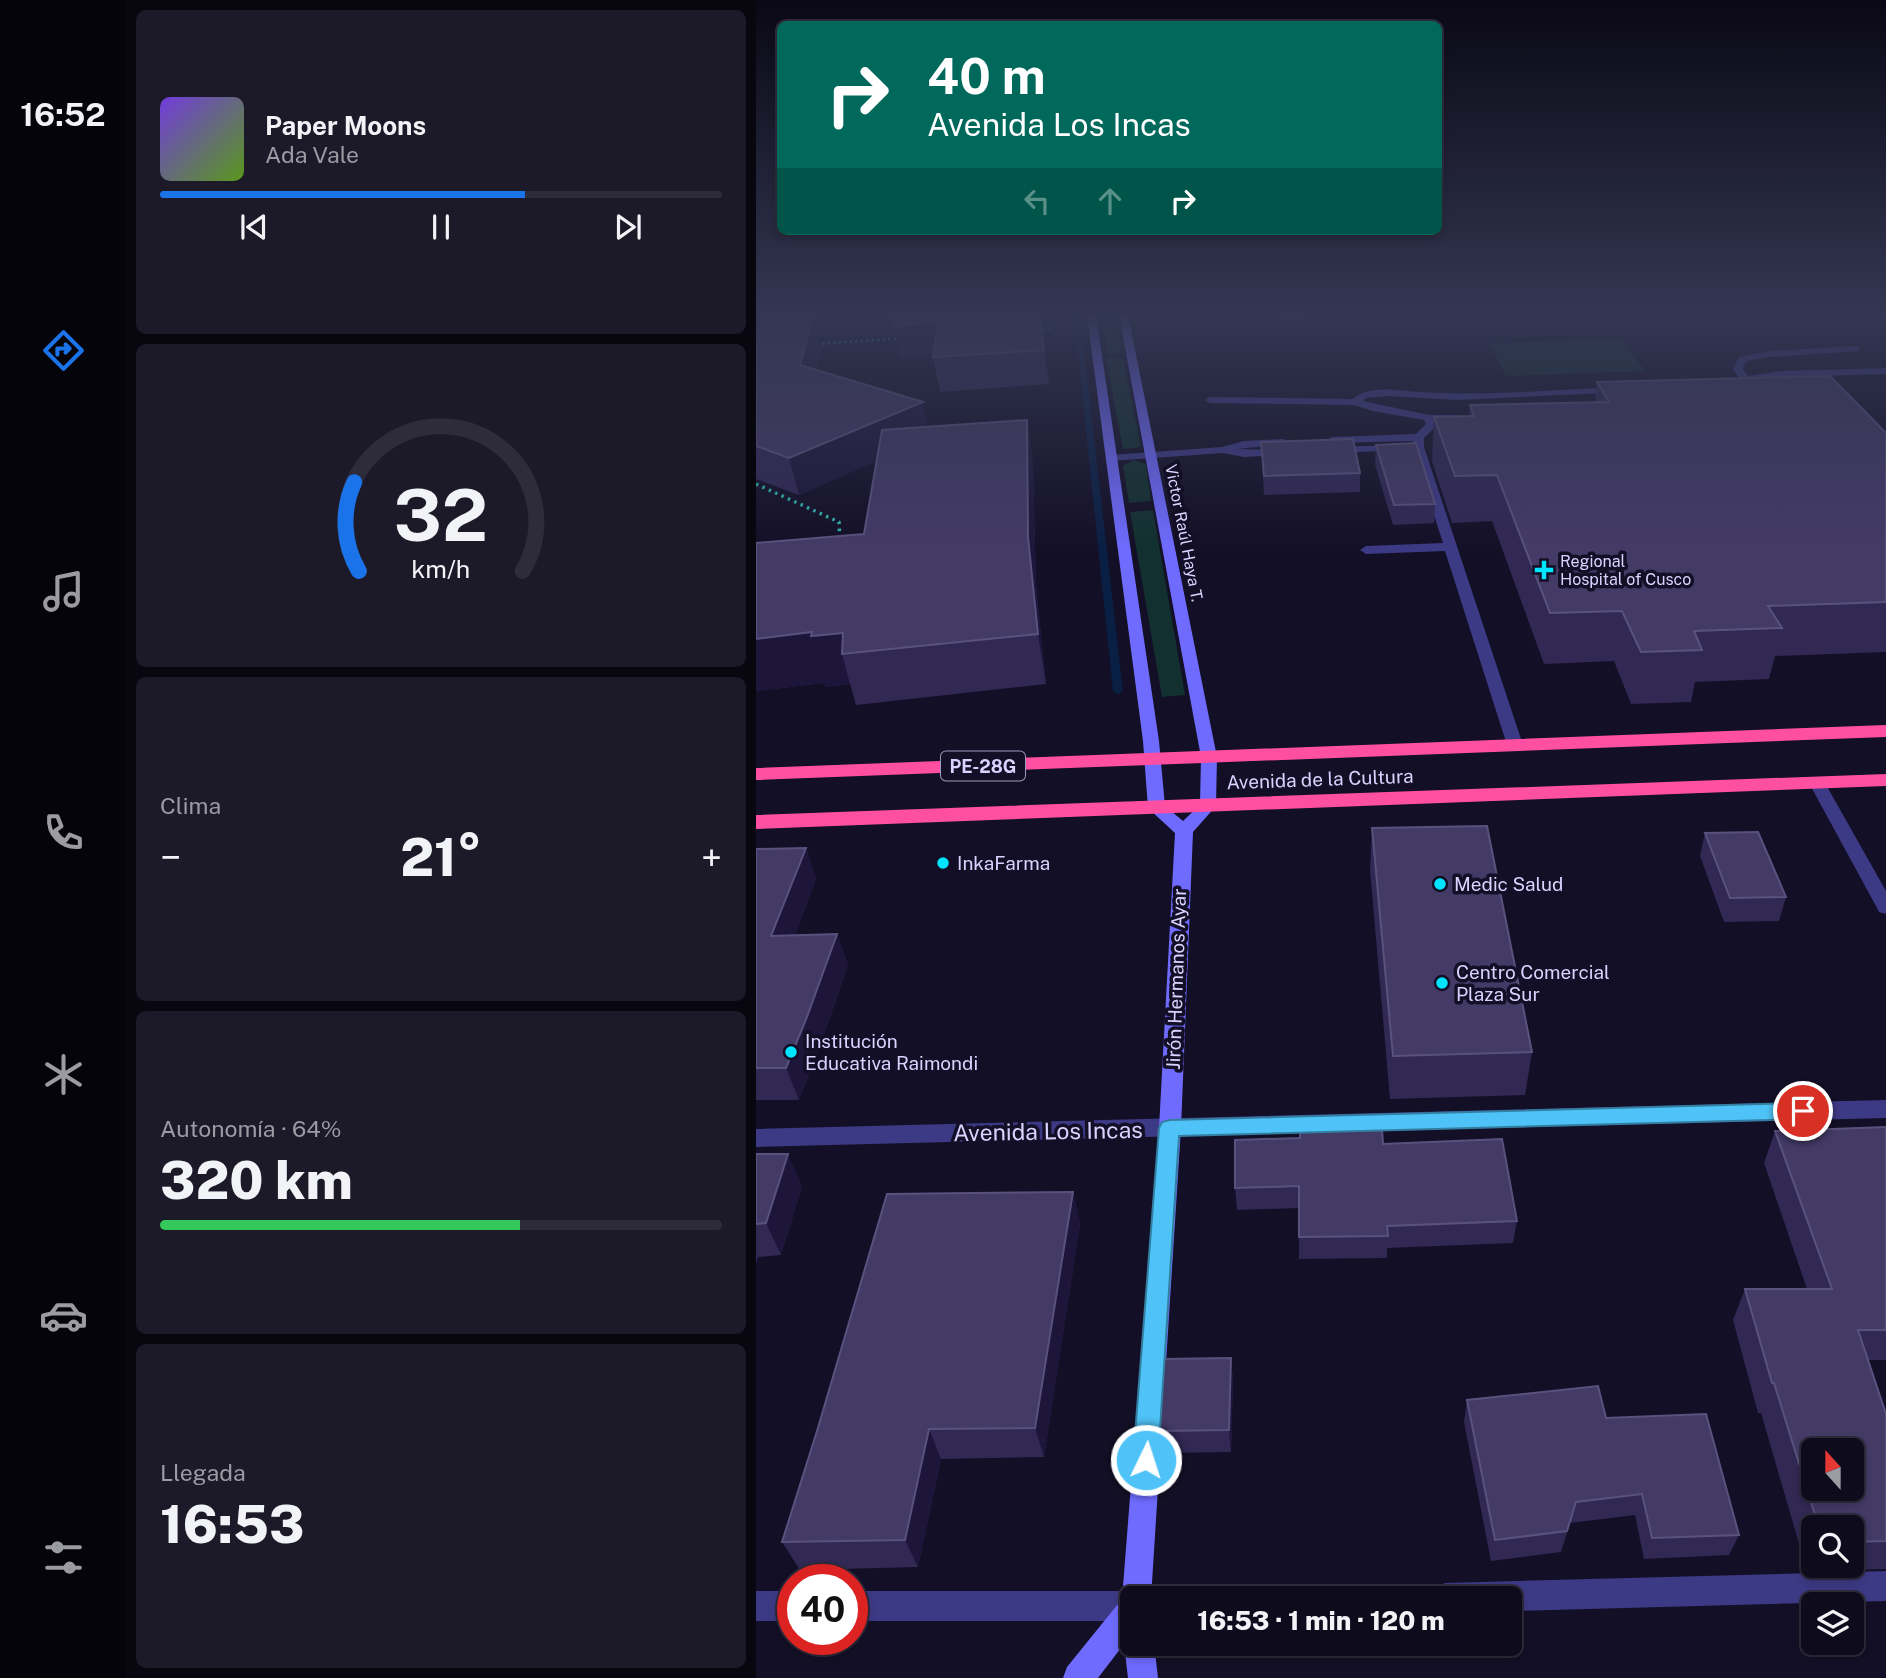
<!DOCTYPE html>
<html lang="es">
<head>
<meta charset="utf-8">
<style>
	:root { --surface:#0e0b1c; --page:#1c1929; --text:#f1f3f6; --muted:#9b9ba3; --line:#2e2b3b; --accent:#1a73e8 }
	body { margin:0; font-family:"Public Sans",sans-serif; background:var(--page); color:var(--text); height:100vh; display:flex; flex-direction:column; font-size:26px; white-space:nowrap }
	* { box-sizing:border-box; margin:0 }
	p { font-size:23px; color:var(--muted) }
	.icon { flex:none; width:38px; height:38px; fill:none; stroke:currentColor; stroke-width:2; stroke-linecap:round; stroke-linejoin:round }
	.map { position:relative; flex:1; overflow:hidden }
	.sheet { display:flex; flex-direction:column; gap:10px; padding:10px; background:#08060f; width:630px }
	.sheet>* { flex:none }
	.top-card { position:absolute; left:21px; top:21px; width:665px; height:214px; border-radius:10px; box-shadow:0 4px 10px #0003,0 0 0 2px var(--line); background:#00695c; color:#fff; overflow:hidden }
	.needle { width:46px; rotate:339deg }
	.fabs { position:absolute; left:1045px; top:1438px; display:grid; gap:14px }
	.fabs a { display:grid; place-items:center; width:63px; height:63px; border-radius:10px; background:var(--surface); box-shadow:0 4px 10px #0003,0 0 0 2px var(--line); font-size:35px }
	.speed { position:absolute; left:21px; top:1564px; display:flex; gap:14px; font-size:35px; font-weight:700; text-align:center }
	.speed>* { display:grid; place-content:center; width:91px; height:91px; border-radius:50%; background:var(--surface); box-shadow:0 4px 10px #0003,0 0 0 2px var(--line); line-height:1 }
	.speed .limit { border:10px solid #d22; background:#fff; color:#111 }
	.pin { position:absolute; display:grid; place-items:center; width:60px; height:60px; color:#fff; margin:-30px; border:4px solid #fff; border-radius:50%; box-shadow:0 2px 7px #0007 }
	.me { position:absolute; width:77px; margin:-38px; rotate:4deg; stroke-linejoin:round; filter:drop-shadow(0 0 5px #0008) }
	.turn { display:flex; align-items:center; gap:24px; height:147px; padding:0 35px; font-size:32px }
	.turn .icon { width:91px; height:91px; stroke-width:2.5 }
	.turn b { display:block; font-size:49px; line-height:60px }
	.lanes { display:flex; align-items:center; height:66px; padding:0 35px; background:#0003; justify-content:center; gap:35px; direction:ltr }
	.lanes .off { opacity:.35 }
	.big { font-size:52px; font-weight:800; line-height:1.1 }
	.sheet .card { flex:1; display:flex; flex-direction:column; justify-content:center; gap:10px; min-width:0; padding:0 24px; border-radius:10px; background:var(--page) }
	.sheet .dial { align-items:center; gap:0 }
	.dial svg { height:182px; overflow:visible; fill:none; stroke:var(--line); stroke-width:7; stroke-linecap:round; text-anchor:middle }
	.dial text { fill:var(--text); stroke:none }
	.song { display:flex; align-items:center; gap:21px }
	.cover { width:84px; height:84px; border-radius:10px; background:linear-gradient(135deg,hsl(260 70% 55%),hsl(90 70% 35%)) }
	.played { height:7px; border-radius:4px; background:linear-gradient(90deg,var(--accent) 65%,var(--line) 65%) }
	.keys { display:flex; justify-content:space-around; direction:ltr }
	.heat { display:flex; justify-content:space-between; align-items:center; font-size:38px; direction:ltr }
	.charge { height:10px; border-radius:5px; background:linear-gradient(90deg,#34c759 64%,var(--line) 0) }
	.trip { position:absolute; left:364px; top:1586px; width:402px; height:70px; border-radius:10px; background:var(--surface); box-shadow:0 4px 10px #0003,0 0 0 2px var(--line); font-weight:800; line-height:70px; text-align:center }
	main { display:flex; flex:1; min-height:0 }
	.tabs { display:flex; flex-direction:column; width:126px; justify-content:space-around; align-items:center; background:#06040b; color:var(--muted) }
	.tabs .icon { width:49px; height:49px }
	.tabs .selected { color:var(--accent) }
	.tabs b { font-size:32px; color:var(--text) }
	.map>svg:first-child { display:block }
	.green { fill:#12302f }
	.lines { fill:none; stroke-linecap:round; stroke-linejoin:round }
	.stream { fill:#0a1f44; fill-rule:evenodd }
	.path-far1 { stroke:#2fb8b0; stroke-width:2.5; stroke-dasharray:2 3.5; stroke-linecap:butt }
	.path { stroke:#2fb8b0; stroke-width:3.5; stroke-dasharray:2.5 4.5; stroke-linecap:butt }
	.lane { fill:#3d3a85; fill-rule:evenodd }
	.street { fill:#3d3a85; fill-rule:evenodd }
	.secondary { fill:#6f6bff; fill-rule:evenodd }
	.highway { fill:#ff4fa3; fill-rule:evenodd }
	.wall { fill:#312854; fill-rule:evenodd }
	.shaded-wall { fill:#1d163a }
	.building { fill:#433a66; stroke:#5a527e; stroke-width:2; fill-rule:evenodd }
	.route { fill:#4fc3f7; stroke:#337fa1; stroke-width:2 }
	.poi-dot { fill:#00e5ff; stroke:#130f26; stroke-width:2.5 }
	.labels { text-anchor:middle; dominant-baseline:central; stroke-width:7; stroke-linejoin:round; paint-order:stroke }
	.far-street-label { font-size:16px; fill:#d9d4ff; stroke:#130f26 }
	.far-poi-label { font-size:16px; fill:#d9d4ff; stroke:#130f26; text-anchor:start }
	.shield { fill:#130f26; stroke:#9e99be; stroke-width:2 }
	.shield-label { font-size:18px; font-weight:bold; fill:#d9d4ff }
	.street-label { font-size:19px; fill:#d9d4ff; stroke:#130f26 }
	.poi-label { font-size:19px; fill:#d9d4ff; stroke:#130f26; text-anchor:start }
	.near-street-label { font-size:23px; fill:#d9d4ff; stroke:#130f26 }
</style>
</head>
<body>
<main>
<nav class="tabs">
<b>16:52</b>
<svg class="icon selected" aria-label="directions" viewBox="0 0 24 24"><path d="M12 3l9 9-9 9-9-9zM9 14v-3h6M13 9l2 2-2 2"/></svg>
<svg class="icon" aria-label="music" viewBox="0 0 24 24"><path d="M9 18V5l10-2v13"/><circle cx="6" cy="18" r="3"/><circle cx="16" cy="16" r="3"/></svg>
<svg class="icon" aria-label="phone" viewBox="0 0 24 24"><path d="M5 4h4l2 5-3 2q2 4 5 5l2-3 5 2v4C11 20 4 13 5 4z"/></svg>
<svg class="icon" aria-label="climate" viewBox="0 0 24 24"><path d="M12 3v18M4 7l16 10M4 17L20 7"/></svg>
<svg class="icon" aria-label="car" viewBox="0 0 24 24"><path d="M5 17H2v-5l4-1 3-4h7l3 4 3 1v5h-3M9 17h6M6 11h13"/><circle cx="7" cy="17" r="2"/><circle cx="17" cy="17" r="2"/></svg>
<svg class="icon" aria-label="filters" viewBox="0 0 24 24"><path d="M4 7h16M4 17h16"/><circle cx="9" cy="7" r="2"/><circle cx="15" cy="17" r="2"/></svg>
</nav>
<section class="sheet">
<div class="card">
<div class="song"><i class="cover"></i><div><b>Paper Moons</b><p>Ada Vale</p></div></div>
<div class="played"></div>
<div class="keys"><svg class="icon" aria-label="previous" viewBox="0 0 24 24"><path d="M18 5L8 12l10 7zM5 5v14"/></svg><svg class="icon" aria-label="pause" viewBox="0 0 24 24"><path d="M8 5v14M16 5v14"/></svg><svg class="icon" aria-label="next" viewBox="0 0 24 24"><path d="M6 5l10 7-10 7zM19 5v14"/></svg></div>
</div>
<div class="card dial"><svg viewBox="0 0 100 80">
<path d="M14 69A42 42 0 1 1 86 69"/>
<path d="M14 69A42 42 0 0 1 12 30" stroke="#1a73e8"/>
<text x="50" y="56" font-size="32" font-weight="700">32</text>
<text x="50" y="72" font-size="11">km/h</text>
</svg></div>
<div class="card"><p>Clima</p>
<div class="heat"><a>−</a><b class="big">21°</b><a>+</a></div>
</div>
<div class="card"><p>Autonomía · 64%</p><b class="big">320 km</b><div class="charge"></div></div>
<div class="card"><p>Llegada</p><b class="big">16:53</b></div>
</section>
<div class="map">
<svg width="1130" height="1678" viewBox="0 0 1130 1678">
	<rect width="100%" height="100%" fill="#130f26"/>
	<path class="green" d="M 345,315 L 359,315 L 366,353 L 352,354 Z
		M 865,339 L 889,371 L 750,376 L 733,343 Z
		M 367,358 L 385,447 L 367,449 L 350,359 Z
		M 377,460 L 390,464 L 395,501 L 373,503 L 367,466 Z
		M 397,510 L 429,695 L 406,697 L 374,512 Z"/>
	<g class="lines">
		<path class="stream" d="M 318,315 L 324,315 L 367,691 L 362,694 L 357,691 Z"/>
		<path class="path-far1" d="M 281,329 L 295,328
			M 61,344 L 147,338"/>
		<path class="path" d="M 0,484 L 83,522 L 84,542"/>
		<path class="lane" d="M 10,315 L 19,315 L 5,345 L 0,348 L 0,336 Z
			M 1115,315 L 1130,315 L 1130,319 Z
			M 1100,346 L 1103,347 L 1103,351 L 1013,357 L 990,361 L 987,369 L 992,376 L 1026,371 L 1130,368 L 1130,374 L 1026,377 L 990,384 L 978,381 L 983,378 L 977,369 L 983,357 L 1013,351 Z
			M 864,387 L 868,388 L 868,392 L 701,400 L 631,396 L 610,398 L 607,401 L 673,415 L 702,415 L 707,418 L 702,421 L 679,421 L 681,425 L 668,438 L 668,447 L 767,745 L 759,750 L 751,745 L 689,551 L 610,554 L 604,550 L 610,546 L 687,543 L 656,447 L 657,441 L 576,443 L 570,440 L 576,437 L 660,434 L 670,424 L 668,420 L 617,411 L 598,405 L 454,403 L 449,400 L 454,397 L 597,399 C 612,384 645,391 665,392 C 731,396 798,390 864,387 Z
			M 527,439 L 533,442 L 531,444 L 481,449 L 532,450 L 532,454 L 528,455 L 488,457 L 467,453 L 355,461 L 349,458 L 355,455 L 466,447 L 488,441 Z
			M 644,445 L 648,446 L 648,450 L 577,453 L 571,450 L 577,447 Z"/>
		<path class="street" d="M 1061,778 L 1069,783 L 1130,891 L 1130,914 L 1123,912 L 1121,908 L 1053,783 Z
			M 1130,1100 L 1130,1118 L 0,1147 L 0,1129 Z
			M 1130,1571 L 1130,1601 L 754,1611 L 754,1598 L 674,1598 L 679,1588 L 689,1583 Z
			M 0,1591 L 37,1591 L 37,1621 L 0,1621 Z
			M 96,1591 L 376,1591 L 387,1598 L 376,1598 L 376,1621 L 96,1621 Z"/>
		<path class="secondary" d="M 331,315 L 340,315 L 403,741 L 409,806 L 427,821 L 444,805 L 445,757 L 363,315 L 372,315 L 461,757 L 460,806 L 437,832 L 425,1128 L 395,1598 L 376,1598 L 376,1643 L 398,1643 L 402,1678 L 372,1678 L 368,1644 L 342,1678 L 307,1678 L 311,1667 L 366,1599 L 403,1128 L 419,833 L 392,808 L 387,741 Z"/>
		<path class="highway" d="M 1130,725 L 1130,737 L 0,780 L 0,768 Z
			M 1130,774 L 1130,786 L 0,829 L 0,815 Z"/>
	</g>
	<path class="wall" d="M 516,315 L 558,315 L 558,319 L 520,322 Z
		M 138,326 L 288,350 L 293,384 L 184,392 L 177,356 L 145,359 Z
		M 0,329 L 65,349 L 60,370 L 171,427 L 271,420 L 277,464 L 280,585 L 290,684 L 100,705 L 94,684 L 70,687 L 68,683 L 0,691 L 0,543 L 108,534 L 120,461 L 43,495 L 0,479 Z
		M 841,382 L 1130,433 L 1130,652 L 1019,656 L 1013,679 L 939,682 L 935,702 L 875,704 L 858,661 L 788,664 L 736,521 L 696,523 L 676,461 L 678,417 L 713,416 L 714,405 L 839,402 Z
		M 505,442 L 604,473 L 604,492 L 508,495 Z
		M 620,445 L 679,504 L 678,523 L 637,525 L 619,464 Z
		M 616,828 L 776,1052 L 769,1095 L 634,1099 L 614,870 Z
		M 949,833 L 1030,897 L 1023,921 L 968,922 L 944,856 Z
		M 50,848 L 60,879 L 39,935 L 81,934 L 92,965 L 63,1049 L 43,1100 L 0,1100 L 0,849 Z
		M 1130,1127 L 1130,1360 L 1112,1360 L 1130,1414 L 1130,1569 L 1051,1571 L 1005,1413 L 1002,1413 L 977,1320 L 989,1289 L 1051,1289 L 1008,1163 L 1019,1131 ZM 1057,1528 L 1096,1528 L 1096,1566 L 1057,1566 Z
		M 627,1144 L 761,1221 L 757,1243 L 631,1248 L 631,1258 L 543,1259 L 543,1208 L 481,1210 L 479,1188 Z
		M 0,1154 L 46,1186 L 25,1255 L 2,1257 L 0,1264 Z
		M 317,1192 L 324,1224 L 288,1457 L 185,1459 L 162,1567 L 44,1570 L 26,1542 Z
		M 475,1358 L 477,1381 L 475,1452 L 407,1453 L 403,1431 Z
		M 711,1400 L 850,1418 L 983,1535 L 973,1555 L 888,1559 L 879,1515 L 814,1523 L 805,1552 L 735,1561 L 708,1422 Z"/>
	<path class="shaded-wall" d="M 57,316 L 65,349 L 53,399 L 44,365 Z
		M 182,322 L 188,355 L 145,359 L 138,326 Z
		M 167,402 L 174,438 L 43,495 L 33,458 Z
		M 271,420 L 277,464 L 280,585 L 290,684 L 282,634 L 272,537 Z
		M 56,632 L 87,633 L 86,654 L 94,684 L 70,687 L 68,683 L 0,691 L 0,639 Z
		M 50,848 L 60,879 L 27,967 L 15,936 Z
		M 81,934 L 92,965 L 63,1049 L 43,1100 L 30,1068 Z
		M 32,1154 L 46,1186 L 25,1255 L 10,1223 Z
		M 317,1192 L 324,1224 L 288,1457 L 279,1428 Z
		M 475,1358 L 477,1381 L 475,1452 L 473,1430 Z
		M 173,1429 L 185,1459 L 162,1567 L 149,1540 Z"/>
	<path class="building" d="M 139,315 L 283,315 L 288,350 L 177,357 L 182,322 L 138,326 Z
		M 57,316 L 44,365 L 167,402 L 33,458 L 0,446 L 0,329 L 4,320 Z
		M 1074,376 L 1130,433 L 1130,602 L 1012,606 L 1026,628 L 938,631 L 946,650 L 885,652 L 866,611 L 794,613 L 741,475 L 699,476 L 678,417 L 718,416 L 714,405 L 853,402 L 841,382 Z
		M 271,420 L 272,537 L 282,634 L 86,654 L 87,633 L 55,636 L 56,632 L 0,639 L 0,543 L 108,534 L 126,430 Z
		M 597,439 L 604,473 L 508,476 L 505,442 Z
		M 660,443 L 679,504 L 638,505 L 620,445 Z
		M 731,826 L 776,1052 L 637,1056 L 616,828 Z
		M 1002,832 L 1030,897 L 974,898 L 949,833 Z
		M 50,848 L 15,936 L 81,934 L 51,1017 L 30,1068 L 0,1068 L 0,849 Z
		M 1130,1127 L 1130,1330 L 1102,1330 L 1130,1414 L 1130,1541 L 1096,1542 L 1096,1528 L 1063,1528 L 1018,1383 L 1016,1383 L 989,1289 L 1076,1289 L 1019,1131 ZM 1057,1451 L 1096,1451 L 1096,1489 L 1057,1489 Z
		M 626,1129 L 627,1144 L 746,1139 L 761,1221 L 631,1226 L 632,1236 L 543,1237 L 543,1186 L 479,1188 L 479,1140 L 544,1138 L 544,1130 Z
		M 0,1154 L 32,1154 L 10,1223 L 0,1224 Z
		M 317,1192 L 279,1428 L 173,1429 L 149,1540 L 26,1542 L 61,1431 L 131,1194 Z
		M 475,1358 L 473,1430 L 403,1431 L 408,1359 Z
		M 842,1386 L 850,1418 L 950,1414 L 983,1535 L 896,1538 L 886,1494 L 820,1502 L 811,1531 L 739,1540 L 711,1400 Z"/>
	<linearGradient id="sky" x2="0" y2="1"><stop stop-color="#0a0815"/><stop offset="0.57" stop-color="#333752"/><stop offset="1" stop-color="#333752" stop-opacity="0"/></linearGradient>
	<rect width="1130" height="550" fill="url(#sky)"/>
	<path class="route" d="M 1047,1103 L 1054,1105 L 1057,1111 L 1054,1117 L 1047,1119 L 423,1136 L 402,1460 L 398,1469 L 390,1472 L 381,1469 L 377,1460 L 403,1128 L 406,1122 L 414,1120 Z"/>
	<g class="poi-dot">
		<path d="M784.5 559.5h7v7h7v7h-7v7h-7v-7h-7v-7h7z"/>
		<circle cx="187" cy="863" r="7"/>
		<circle cx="684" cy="884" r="7"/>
		<circle cx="686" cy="983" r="7"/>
		<circle cx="35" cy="1052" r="7"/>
	</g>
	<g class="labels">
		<g class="far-street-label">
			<text transform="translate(428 533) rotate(79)">Victor Raúl Haya T.</text>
		</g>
		<g class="far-poi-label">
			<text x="804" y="561">Regional<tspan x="804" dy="18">Hospital of Cusco</tspan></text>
		</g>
		<rect class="shield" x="185" y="751.5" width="84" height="29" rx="5"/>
		<g class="shield-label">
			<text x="227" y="766">PE-28G</text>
		</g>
		<g class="street-label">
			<text transform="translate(564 779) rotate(-2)">Avenida de la Cultura</text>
			<text transform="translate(420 979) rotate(-88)">Jirón Hermanos Ayar</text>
		</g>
		<g class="poi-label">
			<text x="201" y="863">InkaFarma</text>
			<text x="698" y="884">Medic Salud</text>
			<text x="700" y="972">Centro Comercial<tspan x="700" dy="22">Plaza Sur</tspan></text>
			<text x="49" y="1041">Institución<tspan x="49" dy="22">Educativa Raimondi</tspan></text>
		</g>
		<g class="near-street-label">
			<text transform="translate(292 1131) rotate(-1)">Avenida Los Incas</text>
		</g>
	</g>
</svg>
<div class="fabs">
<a><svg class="needle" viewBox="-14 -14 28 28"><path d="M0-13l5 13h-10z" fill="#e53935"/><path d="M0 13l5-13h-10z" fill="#9b9ba3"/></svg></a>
<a><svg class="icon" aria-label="search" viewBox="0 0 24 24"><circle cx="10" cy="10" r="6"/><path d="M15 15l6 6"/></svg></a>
<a><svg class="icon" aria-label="layers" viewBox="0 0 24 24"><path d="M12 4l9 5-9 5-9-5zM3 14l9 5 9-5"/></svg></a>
</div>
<div class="speed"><div class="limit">40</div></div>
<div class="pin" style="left:1047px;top:1111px;background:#d93025"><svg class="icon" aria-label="arrive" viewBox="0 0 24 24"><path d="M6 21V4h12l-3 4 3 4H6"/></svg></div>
<svg class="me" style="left:390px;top:1460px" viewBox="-20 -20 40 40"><circle r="17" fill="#4fc3f7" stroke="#fff" stroke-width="3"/><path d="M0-11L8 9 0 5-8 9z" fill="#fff"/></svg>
<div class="trip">16:53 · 1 min · 120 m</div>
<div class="top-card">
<div class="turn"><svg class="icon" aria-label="right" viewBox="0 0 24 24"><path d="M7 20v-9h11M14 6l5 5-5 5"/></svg><div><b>40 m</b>Avenida Los Incas</div></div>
<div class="lanes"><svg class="icon off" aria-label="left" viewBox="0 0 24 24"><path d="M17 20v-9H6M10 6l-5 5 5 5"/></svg><svg class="icon off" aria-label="ahead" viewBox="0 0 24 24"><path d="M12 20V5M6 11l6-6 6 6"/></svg><svg class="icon" aria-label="right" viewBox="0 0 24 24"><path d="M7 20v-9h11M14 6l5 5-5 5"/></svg></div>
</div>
</div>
</main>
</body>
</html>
